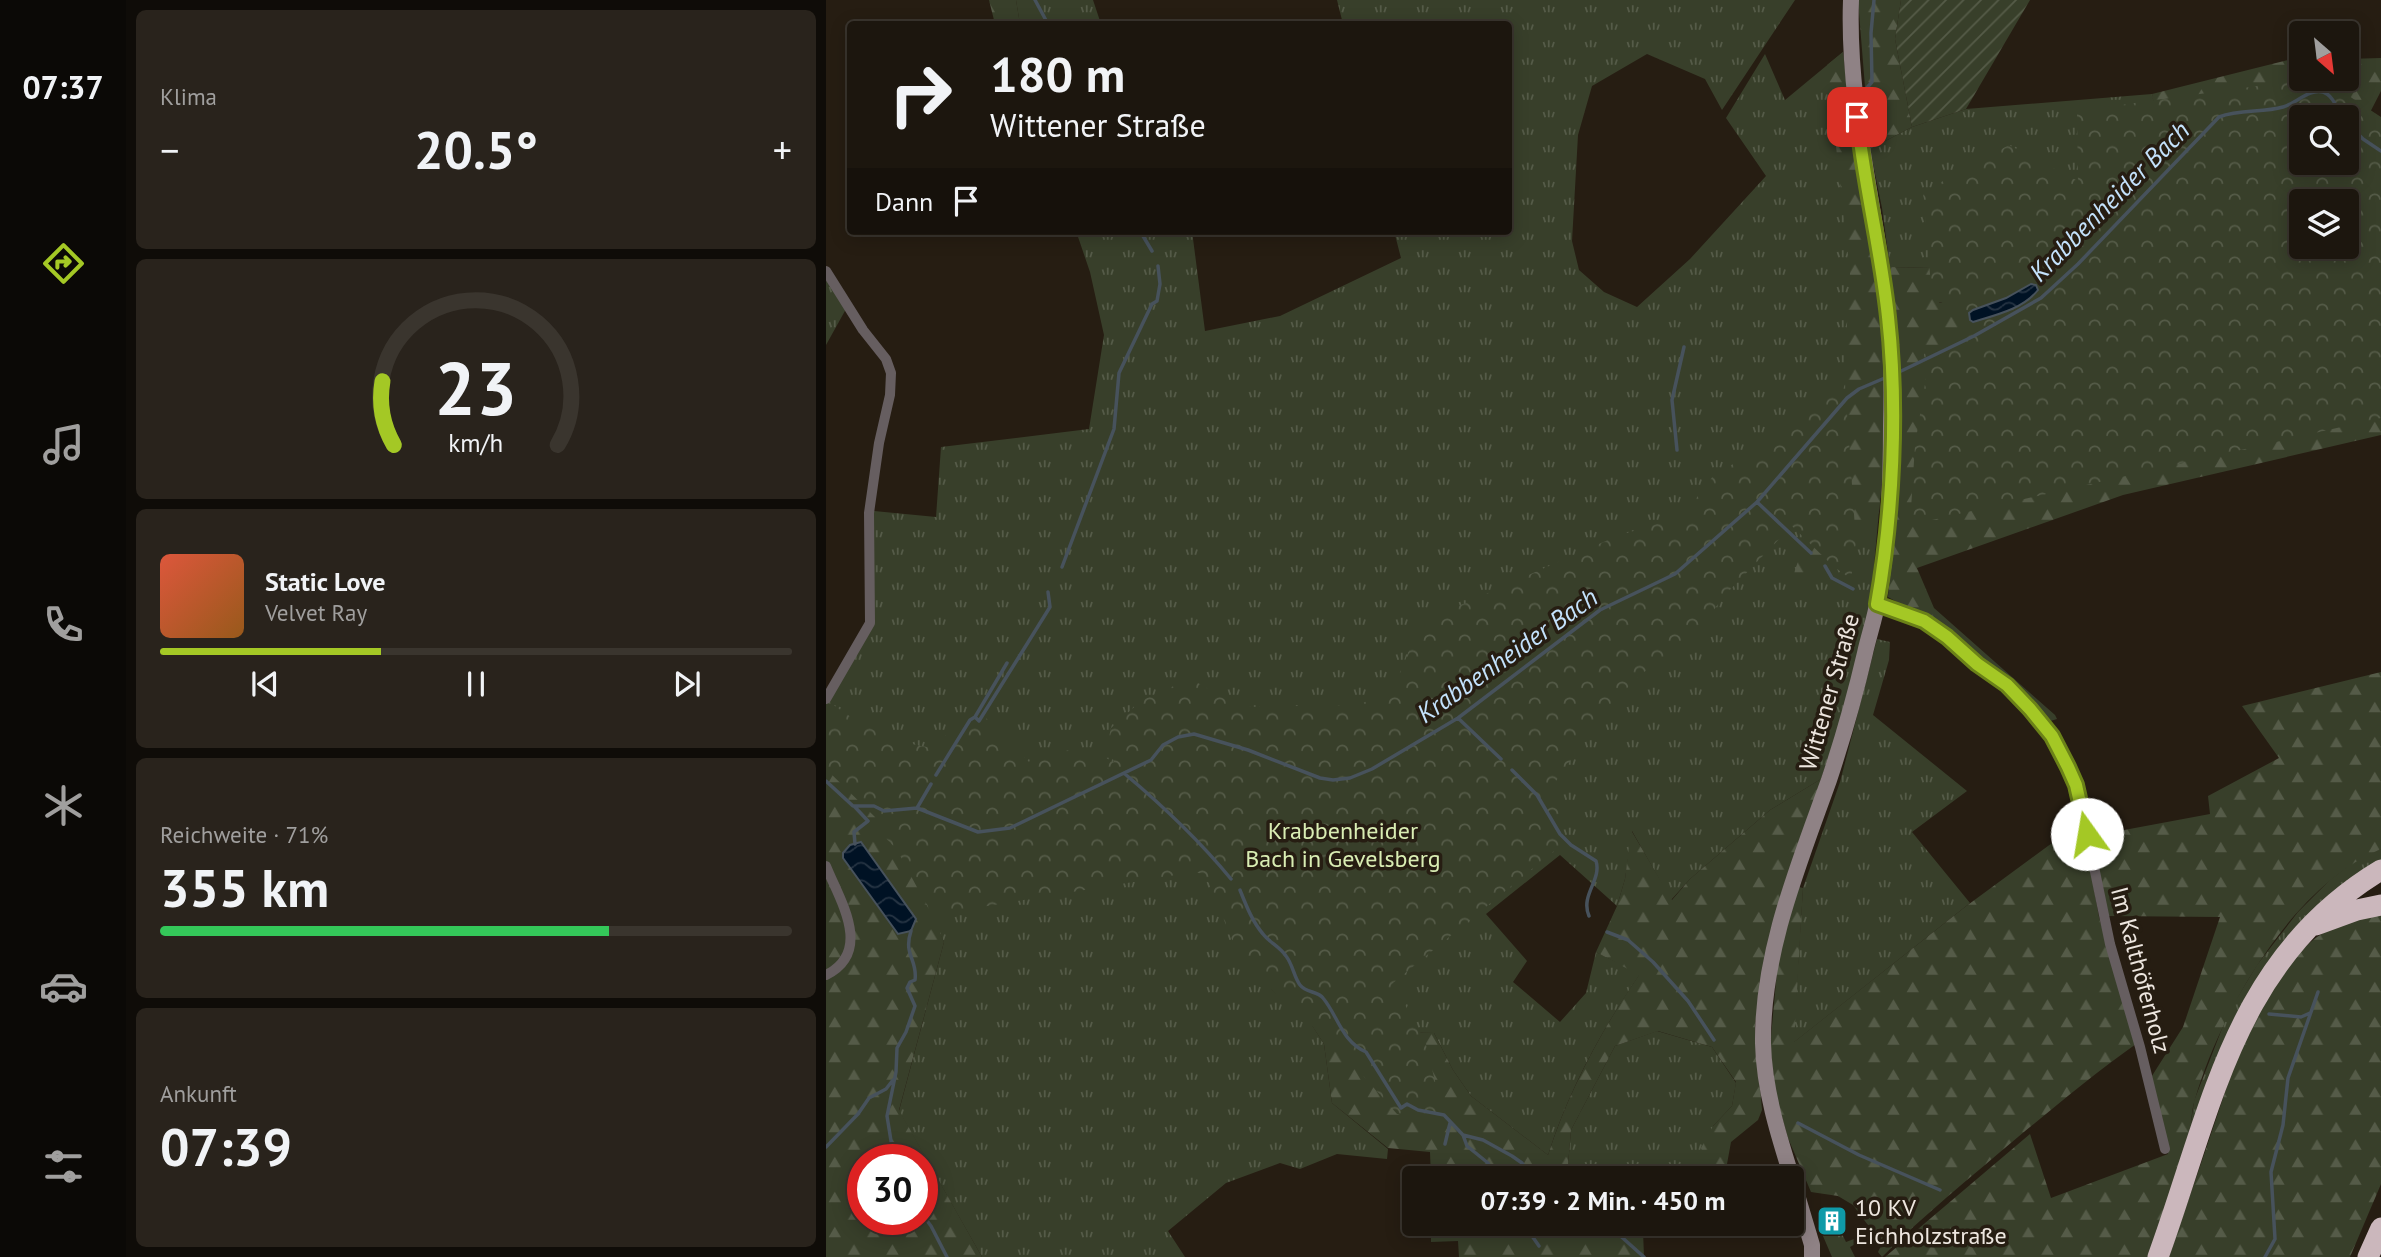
<!DOCTYPE html>
<html lang="de">
<head>
<meta charset="utf-8">
<style>
	:root { --surface:#1c160e; --page:#29231c; --text:#f1f3f6; --muted:#a09f9e; --line:#3a352e; --accent:#a4c825 }
	body { margin:0; font-family:"PT Sans",sans-serif; background:var(--page); color:var(--text); height:100vh; display:flex; flex-direction:column; font-size:26px; white-space:nowrap }
	* { box-sizing:border-box; margin:0 }
	p { font-size:23px; color:var(--muted) }
	.icon { flex:none; width:38px; height:38px; fill:none; stroke:currentColor; stroke-width:2; stroke-linecap:round; stroke-linejoin:round }
	.map { position:relative; flex:1; overflow:hidden }
	.drawer { display:flex; flex-direction:column; gap:10px; padding:10px; background:#0f0c08; width:700px }
	.drawer>* { flex:none }
	.hud { position:absolute; left:21px; top:21px; width:665px; height:214px; border-radius:7px; box-shadow:0 4px 18px #0003,0 0 0 2px var(--line); background:#1c160e; color:var(--text); overflow:hidden }
	.needle { width:46px; rotate:152deg }
	.controls { position:absolute; left:1463px; top:21px; display:grid; gap:14px }
	.controls a { display:grid; place-items:center; width:70px; height:70px; border-radius:7px; background:var(--surface); box-shadow:0 4px 18px #0003,0 0 0 2px var(--line); font-size:35px }
	.speed { position:absolute; left:21px; top:1144px; display:flex; gap:14px; font-size:35px; font-weight:700; text-align:center }
	.speed>* { display:grid; place-content:center; width:91px; height:91px; border-radius:50%; background:var(--surface); box-shadow:0 4px 18px #0003,0 0 0 2px var(--line); line-height:1 }
	.speed .limit { border:10px solid #d22; background:#fff; color:#111 }
	.pin { position:absolute; display:grid; place-items:center; width:60px; height:60px; color:#fff; margin:-30px; border-radius:14px; box-shadow:0 4px 10px #0006 }
	.me { position:absolute; width:77px; margin:-38px; rotate:347deg; stroke-linejoin:round; filter:drop-shadow(0 0 5px #0008) }
	.turn { display:flex; align-items:center; gap:24px; height:147px; padding:0 28px; font-size:32px }
	.turn .icon { width:91px; height:91px; stroke-width:2.5 }
	.turn b { display:block; font-size:49px; line-height:60px }
	.then { display:flex; align-items:center; height:66px; padding:0 28px; background:#0003; gap:14px; font-size:26px }
	.big { font-size:52px; font-weight:700; line-height:1.1 }
	.drawer .card { flex:1; display:flex; flex-direction:column; justify-content:center; gap:10px; min-width:0; padding:0 24px; border-radius:10px; background:var(--page) }
	.drawer .dial { align-items:center; gap:0 }
	.dial svg { height:182px; overflow:visible; fill:none; stroke:var(--line); stroke-width:7; stroke-linecap:round; text-anchor:middle }
	.dial text { fill:var(--text); stroke:none }
	.song { display:flex; align-items:center; gap:21px }
	.cover { width:84px; height:84px; border-radius:10px; background:linear-gradient(135deg,hsl(10 70% 55%),hsl(30 70% 35%)) }
	.played { height:7px; border-radius:4px; background:linear-gradient(90deg,var(--accent) 35%,var(--line) 35%) }
	.keys { display:flex; justify-content:space-around; direction:ltr }
	.heat { display:flex; justify-content:space-between; align-items:center; font-size:38px; direction:ltr }
	.charge { height:10px; border-radius:5px; background:linear-gradient(90deg,#34c759 71%,var(--line) 0) }
	.trip { position:absolute; left:576px; top:1166px; width:402px; height:70px; border-radius:7px; background:var(--surface); box-shadow:0 4px 18px #0003,0 0 0 2px var(--line); font-weight:700; line-height:70px; text-align:center }
	main { display:flex; flex:1; min-height:0 }
	.dock { display:flex; flex-direction:column; width:126px; justify-content:space-around; align-items:center; background:#0b0906; color:var(--muted) }
	.dock .icon { width:49px; height:49px }
	.dock .active { color:var(--accent) }
	.dock b { font-size:32px; color:var(--text) }
	.map>svg:first-child { display:block }
	.grass { fill:url(#grass-tufts) }
	.forest { fill:url(#forest-firs); fill-rule:evenodd }
	.park { fill:url(#park-crowns); fill-rule:evenodd }
	.garden { fill:url(#garden-furrows) }
	.water { fill:url(#water-waves); stroke:#47525c; stroke-width:2 }
	.lines { fill:none; stroke-linecap:round; stroke-linejoin:round }
	.stream { stroke:#47525c; stroke-width:3.5 }
	.street { stroke:#665e60; stroke-width:10 }
	.secondary { stroke:#8f8285; stroke-width:16 }
	.highway { stroke:#cbb7bc; stroke-width:21 }
	.route-casing { stroke:#6b8218; stroke-width:18 }
	.route { stroke:#a4c825; stroke-width:12 }
	.labels { text-anchor:middle; dominant-baseline:central; stroke-width:7; stroke-linejoin:round; paint-order:stroke }
	.street-label { font-size:24px; fill:#ede6df; stroke:#261d12 }
	.park-label { font-size:24px; fill:#d9edb3; stroke:#261d12 }
	.poi-label { font-size:24px; fill:#ede6df; stroke:#261d12; text-anchor:start }
	.water-label { font-size:26px; font-style:italic; fill:#c4e2fc; stroke:#261d12 }
</style>
</head>
<body>
<main>
<nav class="dock">
<b>07:37</b>
<svg class="icon active" aria-label="directions" viewBox="0 0 24 24"><path d="M12 3l9 9-9 9-9-9zM9 14v-3h6M13 9l2 2-2 2"/></svg>
<svg class="icon" aria-label="music" viewBox="0 0 24 24"><path d="M9 18V5l10-2v13"/><circle cx="6" cy="18" r="3"/><circle cx="16" cy="16" r="3"/></svg>
<svg class="icon" aria-label="phone" viewBox="0 0 24 24"><path d="M5 4h4l2 5-3 2q2 4 5 5l2-3 5 2v4C11 20 4 13 5 4z"/></svg>
<svg class="icon" aria-label="climate" viewBox="0 0 24 24"><path d="M12 3v18M4 7l16 10M4 17L20 7"/></svg>
<svg class="icon" aria-label="car" viewBox="0 0 24 24"><path d="M5 17H2v-5l4-1 3-4h7l3 4 3 1v5h-3M9 17h6M6 11h13"/><circle cx="7" cy="17" r="2"/><circle cx="17" cy="17" r="2"/></svg>
<svg class="icon" aria-label="filters" viewBox="0 0 24 24"><path d="M4 7h16M4 17h16"/><circle cx="9" cy="7" r="2"/><circle cx="15" cy="17" r="2"/></svg>
</nav>
<section class="drawer">
<div class="card"><p>Klima</p>
<div class="heat"><a>−</a><b class="big">20.5°</b><a>+</a></div>
</div>
<div class="card dial"><svg viewBox="0 0 100 80">
<path d="M14 69A42 42 0 1 1 86 69"/>
<path d="M14 69A42 42 0 0 1 9 41" stroke="#a4c825"/>
<text x="50" y="56" font-size="32" font-weight="700">23</text>
<text x="50" y="72" font-size="11">km/h</text>
</svg></div>
<div class="card">
<div class="song"><i class="cover"></i><div><b>Static Love</b><p>Velvet Ray</p></div></div>
<div class="played"></div>
<div class="keys"><svg class="icon" aria-label="previous" viewBox="0 0 24 24"><path d="M18 5L8 12l10 7zM5 5v14"/></svg><svg class="icon" aria-label="pause" viewBox="0 0 24 24"><path d="M8 5v14M16 5v14"/></svg><svg class="icon" aria-label="next" viewBox="0 0 24 24"><path d="M6 5l10 7-10 7zM19 5v14"/></svg></div>
</div>
<div class="card"><p>Reichweite · 71%</p><b class="big">355 km</b><div class="charge"></div></div>
<div class="card"><p>Ankunft</p><b class="big">07:39</b></div>
</section>
<div class="map">
<svg width="1555" height="1257" viewBox="0 0 1555 1257">
	<defs>
		<pattern id="grass-tufts" width="24" height="20" patternUnits="userSpaceOnUse" patternTransform="scale(1.75)"><rect width="24" height="20" fill="#383f2a"/><path d="M3 7l-1-3M5 7V3M7 7l1-3M15 17l-1-3M17 17v-4M19 17l1-3" fill="none" stroke="#555b48"/></pattern>
		<pattern id="forest-firs" width="22" height="20" patternUnits="userSpaceOnUse" patternTransform="scale(1.75)"><rect width="22" height="20" fill="#383f2a"/><path d="M5 1l3.5 6h-7zM16 11l3.5 6h-7z" fill="#555b48"/></pattern>
		<pattern id="park-crowns" width="20" height="18" patternUnits="userSpaceOnUse" patternTransform="scale(1.75)"><rect width="20" height="18" fill="#383f2a"/><path d="M2 6a3 3 0 1 1 6 0M12 15a3 3 0 1 1 6 0" fill="none" stroke="#555b48"/></pattern>
		<pattern id="garden-furrows" width="10" height="10" patternUnits="userSpaceOnUse" patternTransform="scale(1.75)"><rect width="10" height="10" fill="#383f2a"/><path d="M-1 1l2-2M0 10L10 0M9 11l2-2" fill="none" stroke="#555b48"/></pattern>
		<pattern id="water-waves" width="16" height="10" patternUnits="userSpaceOnUse" patternTransform="scale(1.75)"><rect width="16" height="10" fill="#001224"/><path d="M0 5q4-4 8 0t8 0" fill="none" stroke="#263443"/></pattern>
	</defs>
	<rect width="100%" height="100%" fill="#261d12"/>
	<path class="grass" d="M 190,0 L 267,0 L 275,24 L 194,24 Z
		M 511,0 L 969,0 L 896,110 L 879,79 L 821,54 L 766,86 L 752,135 L 746,241 L 753,270 L 778,292 L 811,307 L 864,259 L 940,176 L 900,118 L 939,54 L 959,100 L 1017,52 L 1024,122 L 1052,284 L 1058,455 L 1045,599 L 1025,690 L 995,779 L 944,810 L 864,879 L 845,900 L 806,831 L 799,879 L 791,906 L 734,855 L 660,914 L 701,961 L 687,982 L 734,1022 L 760,993 L 770,952 L 814,974 C 775,1031 743,1089 722,1155 L 645,1096 L 627,1070 L 608,1033 L 548,1032 L 429,963 L 446,990 L 484,1022 L 498,1044 L 506,1103 L 562,1149 L 561,1159 L 511,1154 L 474,1169 L 454,1163 L 400,1183 L 342,1231 L 359,1257 L 156,1257 L 73,1111 L 118,942 L 0,704 L 46,625 L 48,511 L 110,517 L 115,447 L 263,429 L 278,335 L 264,272 L 250,231 L 366,231 L 379,331 L 454,316 L 575,258 L 568,231 L 682,231 L 682,24 L 517,24 Z
		M 1326,94 L 1336,146 L 1212,276 L 1112,303 L 1105,268 L 1064,267 L 1056,208 L 1044,149 L 1086,127 L 1140,109 Z
		M 0,276 L 20,309 L 0,345 Z
		M 1051,639 L 1064,642 L 1063,660 L 1047,715 L 1141,791 L 1086,832 L 1144,903 L 967,1043 L 977,888 L 1014,782 Z
		M 1555,849 L 1555,867 L 1496,905 L 1362,1145 L 1368,1101 L 1402,1013 L 1431,965 L 1472,912 L 1504,880 L 1534,857 Z
		M 831,1031 L 886,1047 L 910,1083 L 906,1106 L 887,1126 L 883,1171 L 899,1175 L 899,1178 L 757,1178 L 742,1165 L 745,1130 L 789,1046 Z
		M 1003,1210 L 1015,1216 L 1009,1220 L 1020,1242 L 1028,1239 L 1031,1243 L 1024,1247 L 1029,1257 L 1006,1257 L 991,1222 L 994,1213 Z"/>
	<path class="forest" d="M 163,0 L 190,0 L 194,24 L 169,24 Z
		M 1032,0 L 1075,0 L 1069,39 L 1086,127 L 1044,149 Z
		M 1017,52 L 1024,123 L 1052,284 L 1059,379 L 1058,455 L 1053,513 C 1019,538 988,564 963,598 L 969,570 L 1001,480 L 809,679 L 746,751 L 602,831 L 1018,376 L 1024,273 L 1001,65 Z
		M 1555,58 L 1555,91 L 1535,130 L 1495,94 L 1454,115 L 1475,247 L 1521,247 L 1555,218 L 1555,435 L 1297,495 L 1091,568 L 1108,608 L 1229,715 L 1231,719 L 1221,722 C 1173,673 1123,630 1062,597 L 1071,494 L 1075,385 L 1064,267 L 1105,268 L 1113,303 L 1212,276 L 1336,146 L 1326,94 L 1466,59 L 1475,59 L 1475,79 L 1521,79 L 1521,59 Z
		M 1555,672 L 1555,849 C 1466,886 1395,1010 1369,1099 C 1364,1114 1366,1131 1362,1147 C 1352,1183 1339,1223 1322,1257 L 1059,1257 L 1204,1134 L 1225,1198 L 1342,1154 L 1324,1079 L 1357,1027 L 1394,917 L 1281,916 L 1266,836 L 1384,814 L 1382,796 L 1453,758 L 1416,706 Z
		M 0,764 L 74,840 L 118,942 L 73,1110 L 156,1257 L 0,1257 ZM 37,1160 L 96,1160 L 96,1220 L 37,1220 Z
		M 995,779 L 939,958 L 929,1026 L 936,1110 L 932,1120 L 905,1142 L 899,1175 L 883,1171 L 875,1148 L 887,1126 L 906,1106 L 910,1082 L 886,1047 L 832,1031 L 789,1046 L 745,1130 L 742,1165 L 757,1178 L 605,1178 L 604,1152 L 562,1148 L 506,1103 L 498,1044 L 483,1021 L 447,991 L 429,963 L 548,1032 L 608,1033 L 627,1070 L 645,1096 L 722,1155 C 743,1090 775,1031 813,975 L 770,952 L 791,906 L 799,879 L 805,830 L 846,900 L 864,879 L 944,810 Z
		M 1256,821 L 1273,917 L 1310,1044 C 1269,1073 1231,1105 1192,1137 C 1146,1176 1099,1214 1056,1257 L 1052,1252 L 1056,1244 L 1027,1205 L 1012,1196 L 985,1192 L 962,1138 L 950,1096 L 944,1048 L 952,960 L 972,887 L 977,888 L 968,1042 L 1139,907 Z
		M 1555,912 L 1555,1184 L 1524,1257 L 1343,1257 C 1357,1215 1372,1173 1386,1131 C 1409,1064 1431,982 1491,937 C 1511,923 1532,918 1555,912 Z
		M 605,1223 L 808,1223 L 817,1231 L 818,1257 L 633,1257 L 632,1241 L 605,1242 Z"/>
	<path class="park" d="M 1481,79 L 1497,79 L 1555,117 L 1555,418 L 1084,525 L 1089,445 L 1100,378 L 1098,354 L 1146,330 L 1113,299 L 1105,286 L 1097,192 L 1183,145 L 1252,181 L 1251,111 ZM 1475,117 L 1521,117 L 1521,163 L 1475,163 ZM 1475,201 L 1521,201 L 1521,247 L 1475,247 Z
		M 1018,369 L 1030,543 L 1025,579 L 1007,566 L 966,526 L 897,597 L 871,634 L 857,647 L 815,674 L 802,687 L 787,718 L 758,742 L 730,781 L 717,792 L 733,806 L 739,842 L 567,983 L 599,1041 L 619,1121 L 571,1114 C 548,1088 526,1062 501,1039 C 471,1011 435,986 413,952 C 397,928 394,896 377,874 L 368,872 L 106,915 L 71,850 L 56,834 L 49,817 L 0,769 L 0,699 C 30,723 63,741 101,747 L 130,729 L 144,725 L 154,715 L 157,715 L 204,763 C 239,747 254,745 288,762 L 282,742 L 285,728 L 316,700 L 357,682 L 372,683 L 413,707 L 530,705 C 589,689 571,648 603,619 L 791,536 L 857,516 L 887,476 L 907,464 L 939,453 Z"/>
	<path class="garden" d="M 1075,0 L 1204,0 L 1140,109 L 1086,127 L 1069,39 Z"/>
	<path class="water" d="M 1205,284 L 1210,285 L 1212,290 C 1197,309 1170,315 1147,322 L 1144,320 L 1143,313 L 1147,310 L 1180,298 Z
		M 35,842 L 90,919 L 85,931 L 72,934 L 17,858 L 17,853 L 24,845 Z"/>
	<g class="lines">
		<path class="stream" d="M 209,0 L 222,24
			M 1039,90 L 1046,82 L 1045,33 L 1048,0
			M 1521,123 L 1537,139 L 1555,151
			M 314,231 L 326,251
			M 1071,373 L 1148,336 L 1215,298 L 1252,264 L 1393,117 C 1414,109 1436,113 1457,107 C 1469,104 1484,88 1497,92 C 1507,95 1511,109 1516,117
			M 851,450 L 846,400 L 858,347
			M 931,502 L 985,553
			M 999,566 L 1006,578 L 1027,589
			M 236,567 L 288,429 L 293,373 L 326,304 L 331,301 L 334,284 L 332,266
			M 149,717 L 181,663
			M 632,718 L 675,759
			M 686,770 L 711,795 L 734,834 L 745,845 L 770,861 C 776,880 754,895 763,916
			M 299,774 C 337,806 373,840 405,879
			M 110,775 L 144,720 L 149,717 L 153,721 L 224,607 L 222,592
			M 0,781 L 27,806 L 48,806 L 58,811 L 91,808 L 152,832 L 184,828 L 325,760 L 337,745 L 352,737 L 368,734 L 422,750 L 494,778 L 507,780 L 524,778 L 546,769 L 632,718 L 774,610 L 849,574 L 931,502 L 1021,398 L 1033,389 L 1061,377
			M 28,806 L 42,821 L 28,832 L 29,844
			M 91,808 L 105,784
			M 414,890 C 420,905 426,921 437,934 C 443,942 454,947 460,956 C 467,965 468,977 474,985 C 480,993 492,991 497,998 C 512,1016 516,1042 540,1052 L 575,1108 L 581,1104 L 592,1110 L 618,1115 L 637,1135 L 657,1140 L 686,1156 L 696,1163 L 703,1173 L 722,1178
			M 781,932 L 802,940 L 827,962 L 862,1001 L 888,1040
			M 1443,1014 L 1475,1017 L 1484,1013
			M 972,1123 L 1033,1155 L 1114,1190
			M 637,1135 L 641,1146 L 662,1163 L 670,1178
			M 619,1144 L 624,1123
			M 0,1147 L 32,1114 L 43,1098 L 60,1089 L 67,1080
			M 74,1160 L 66,1147 L 61,1116 L 70,1072 L 71,1048 L 80,1032 L 89,1006 L 81,988 L 84,982 L 89,980 C 92,960 77,955 85,931
			M 96,1214 L 105,1226 L 121,1257
			M 697,1223 L 713,1246
			M 780,1223 L 818,1257
			M 1439,1257 L 1449,1239 L 1445,1172 L 1457,1125 L 1462,1078 L 1492,992"/>
		<path class="street" d="M 0,271 L 37,330 L 60,359 L 65,373 L 64,395 L 53,443 L 43,513 L 44,623 L 0,699
			M 1051,604 L 1098,621 L 1181,685 L 1226,736 L 1242,767 L 1255,804 L 1284,944 L 1314,1047 L 1339,1149
			M 0,866 C 13,899 48,951 0,975"/>
		<path class="secondary" d="M 966,1178 C 952,1134 938,1089 937,1043 C 936,952 973,864 1003,780 C 1017,738 1029,696 1039,653 C 1043,635 1049,618 1052,600 C 1063,543 1065,484 1065,426 C 1066,389 1066,354 1062,317 C 1051,211 1021,107 1025,0
			M 966,1178 L 986,1245 L 986,1257"/>
		<path class="highway" d="M 1490,925 L 1531,910 L 1555,905
			M 1332,1257 C 1386,1109 1408,958 1555,870
			M 1542,1257 L 1555,1228"/>
	</g>
	<g class="lines">
		<g class="route-casing">
			<path id="route" d="M 1031,117 C 1038,184 1055,250 1062,317 C 1072,408 1067,514 1051,604 L 1098,621 L 1121,637 L 1151,664 L 1181,685 L 1204,709 L 1226,736 L 1242,767 L 1250,785 L 1261,834"/>
		</g>
		<use href="#route" class="route"/>
	</g>
	<defs>
		<g id="building-square" transform="scale(1.575)"><rect x="-9" y="-9" width="18" height="18" rx="4" fill="#0f9aa8" stroke="#261d12"/><path d="M-4-6H4V6H1V3H-1V6H-4ZM-2.5-4.3h1.7v1.8h-1.7ZM.8-4.3h1.7v1.8H.8ZM-2.5-1h1.7V.8h-1.7ZM.8-1h1.7V.8H.8Z" fill="#fff"/></g>
	</defs>
	<g fill-rule="evenodd">
		<use href="#building-square" x="1006" y="1221"/>
	</g>
	<g class="labels">
		<g class="street-label">
			<text transform="translate(1003 692) rotate(-74)">Wittener Straße</text>
			<text transform="translate(1315 970) rotate(75)">Im Kalthöferholz</text>
		</g>
		<g class="park-label">
			<text x="517" y="830">Krabbenheider<tspan x="517" dy="28">Bach in Gevelsberg</tspan></text>
		</g>
		<g class="poi-label">
			<text x="1029" y="1207">10 KV<tspan x="1029" dy="28">Eichholzstraße</tspan></text>
		</g>
		<g class="water-label">
			<text transform="translate(1283 201) rotate(-45)">Krabbenheider Bach</text>
			<text transform="translate(681 655) rotate(-35)">Krabbenheider Bach</text>
		</g>
	</g>
</svg>
<div class="controls">
<a><svg class="needle" viewBox="-14 -14 28 28"><path d="M0-13l5 13h-10z" fill="#e53935"/><path d="M0 13l5-13h-10z" fill="#a09f9e"/></svg></a>
<a><svg class="icon" aria-label="search" viewBox="0 0 24 24"><circle cx="10" cy="10" r="6"/><path d="M15 15l6 6"/></svg></a>
<a><svg class="icon" aria-label="layers" viewBox="0 0 24 24"><path d="M12 4l9 5-9 5-9-5zM3 14l9 5 9-5"/></svg></a>
</div>
<div class="speed"><div class="limit">30</div></div>
<div class="pin" style="left:1031px;top:117px;background:#d93025"><svg class="icon" aria-label="arrive" viewBox="0 0 24 24"><path d="M6 21V4h12l-3 4 3 4H6"/></svg></div>
<svg class="me" style="left:1261px;top:834px" viewBox="-20 -20 40 40"><circle r="19" fill="#fff"/><path d="M0-13L10 11 0 6-10 11z" fill="#a4c825"/></svg>
<div class="trip">07:39 · 2 Min. · 450 m</div>
<div class="hud">
<div class="turn"><svg class="icon" aria-label="right" viewBox="0 0 24 24"><path d="M7 20v-9h11M14 6l5 5-5 5"/></svg><div><b>180 m</b>Wittener Straße</div></div>
<div class="then">Dann<svg class="icon" aria-label="arrive" viewBox="0 0 24 24"><path d="M6 21V4h12l-3 4 3 4H6"/></svg></div>
</div>
</div>
</main>
</body>
</html>
